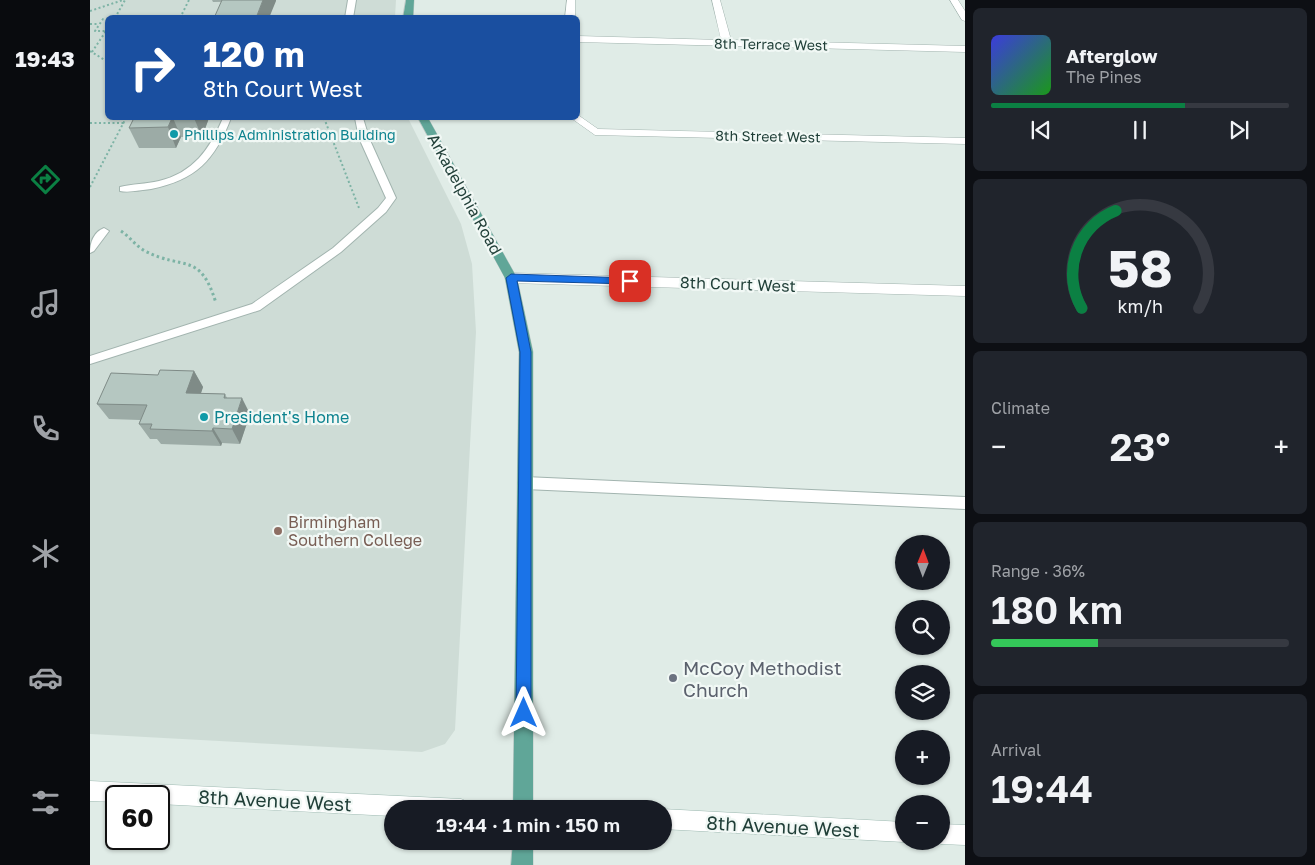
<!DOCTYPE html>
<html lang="en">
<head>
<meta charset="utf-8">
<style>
	:root { --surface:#171b24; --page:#20242c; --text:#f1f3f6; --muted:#9ea1a6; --line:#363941; --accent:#0b8043 }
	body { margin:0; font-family:"Golos Text",sans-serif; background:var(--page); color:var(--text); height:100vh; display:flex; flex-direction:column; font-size:19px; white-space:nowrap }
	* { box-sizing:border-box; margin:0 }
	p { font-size:16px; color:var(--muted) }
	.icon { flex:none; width:28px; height:28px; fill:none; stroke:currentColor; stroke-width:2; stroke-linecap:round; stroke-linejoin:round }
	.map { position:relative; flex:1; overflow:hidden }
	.panel { display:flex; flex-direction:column; gap:8px; padding:8px; background:#0d0f14; width:350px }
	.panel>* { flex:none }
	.banner { position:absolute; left:15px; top:15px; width:475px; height:105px; border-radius:8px; box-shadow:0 1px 4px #0004; background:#1a4fa0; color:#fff; overflow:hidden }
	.needle { width:32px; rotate:1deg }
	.controls { position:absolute; left:805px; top:535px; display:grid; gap:10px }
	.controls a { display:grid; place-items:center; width:55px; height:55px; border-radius:50%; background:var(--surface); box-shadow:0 1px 4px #0004; font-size:25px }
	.speed { position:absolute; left:15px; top:785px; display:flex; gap:10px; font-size:25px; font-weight:700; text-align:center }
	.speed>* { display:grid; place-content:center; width:65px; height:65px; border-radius:50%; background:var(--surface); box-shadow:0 1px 4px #0004; line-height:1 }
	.speed .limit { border:2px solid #111; border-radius:8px; background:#fff; color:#111 }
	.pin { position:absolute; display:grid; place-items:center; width:42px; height:42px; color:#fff; margin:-21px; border-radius:10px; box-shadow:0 2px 8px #0006 }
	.me { position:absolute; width:55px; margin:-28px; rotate:0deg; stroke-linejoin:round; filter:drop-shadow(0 0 4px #0008) }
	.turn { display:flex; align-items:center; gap:18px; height:105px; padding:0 15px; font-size:22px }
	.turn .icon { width:65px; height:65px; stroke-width:2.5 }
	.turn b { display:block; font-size:35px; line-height:42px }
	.big { font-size:38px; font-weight:600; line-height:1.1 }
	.panel .widget { flex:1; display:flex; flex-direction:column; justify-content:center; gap:8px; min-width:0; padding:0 18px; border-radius:8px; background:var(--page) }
	.panel .dial { align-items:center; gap:0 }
	.dial svg { height:130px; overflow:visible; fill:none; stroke:var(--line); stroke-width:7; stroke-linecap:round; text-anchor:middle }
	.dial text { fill:var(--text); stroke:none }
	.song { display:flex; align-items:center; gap:15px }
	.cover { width:60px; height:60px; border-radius:8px; background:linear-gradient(135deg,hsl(240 70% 55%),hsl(120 70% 35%)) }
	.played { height:5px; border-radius:2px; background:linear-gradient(90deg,var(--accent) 65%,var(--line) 65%) }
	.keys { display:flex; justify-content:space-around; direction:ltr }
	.heat { display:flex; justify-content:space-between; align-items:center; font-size:28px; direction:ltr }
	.charge { height:8px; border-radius:4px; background:linear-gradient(90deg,#34c759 36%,var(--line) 0) }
	.trip { position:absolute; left:294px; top:800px; width:288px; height:50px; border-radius:25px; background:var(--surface); box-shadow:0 1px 4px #0004; font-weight:600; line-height:50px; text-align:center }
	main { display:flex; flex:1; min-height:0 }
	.menu { display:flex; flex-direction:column; width:90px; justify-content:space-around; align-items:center; background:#090b0e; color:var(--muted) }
	.menu .icon { width:35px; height:35px }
	.menu .selected { color:var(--accent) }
	.menu b { font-size:22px; color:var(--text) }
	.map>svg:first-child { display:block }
	.built { fill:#cedcd6 }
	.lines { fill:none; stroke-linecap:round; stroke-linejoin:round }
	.service-casing { stroke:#a2b4af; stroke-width:2 }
	.minor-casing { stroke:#a2b4af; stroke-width:1 }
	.secondary-casing { stroke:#9db9b1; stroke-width:1 }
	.primary-casing { stroke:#c0c9c7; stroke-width:1 }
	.path-far1 { stroke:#7db3a5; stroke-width:2; stroke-dasharray:2 2.5; stroke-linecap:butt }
	.path { stroke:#7db3a5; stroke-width:3; stroke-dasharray:2.5 3; stroke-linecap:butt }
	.service { fill:#fff; fill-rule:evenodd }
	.minor { fill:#fff; fill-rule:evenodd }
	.secondary { fill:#fff; fill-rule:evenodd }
	.primary { fill:#60a698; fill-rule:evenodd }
	.wall { fill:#9caba6 }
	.shaded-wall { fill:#7f8b87 }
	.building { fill:#b5c7c1; stroke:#7f8b87 }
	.route { fill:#1a73e8; stroke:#114b97 }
	.culture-dot { fill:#0f9aa8; stroke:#f1f8f5; stroke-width:2 }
	.education-dot { fill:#8d6e63; stroke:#f1f8f5; stroke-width:2 }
	.worship-dot { fill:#6b7280; stroke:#f1f8f5; stroke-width:2 }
	.labels { text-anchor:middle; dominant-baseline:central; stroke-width:4.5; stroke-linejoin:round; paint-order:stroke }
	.far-street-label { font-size:14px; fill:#1f3e37; stroke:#f1f8f5 }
	.far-culture-label { font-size:14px; fill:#0d838f; stroke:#f1f8f5; text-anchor:start }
	.street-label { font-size:16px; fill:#1f3e37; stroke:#f1f8f5 }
	.culture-label { font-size:16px; fill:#0d838f; stroke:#f1f8f5; text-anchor:start }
	.education-label { font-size:16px; fill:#785e54; stroke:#f1f8f5; text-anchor:start }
	.near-worship-label { font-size:19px; fill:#5b616d; stroke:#f1f8f5; text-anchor:start }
	.near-street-label { font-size:19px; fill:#1f3e37; stroke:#f1f8f5 }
</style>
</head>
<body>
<main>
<nav class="menu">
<b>19:43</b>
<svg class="icon selected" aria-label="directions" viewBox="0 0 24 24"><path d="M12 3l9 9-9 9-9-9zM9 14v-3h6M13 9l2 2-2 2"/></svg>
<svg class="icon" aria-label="music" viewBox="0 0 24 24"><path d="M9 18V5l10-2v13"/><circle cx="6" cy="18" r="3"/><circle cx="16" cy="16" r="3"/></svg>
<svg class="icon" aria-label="phone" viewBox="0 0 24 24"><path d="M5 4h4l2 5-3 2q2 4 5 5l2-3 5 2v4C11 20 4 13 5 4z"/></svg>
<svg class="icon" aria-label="climate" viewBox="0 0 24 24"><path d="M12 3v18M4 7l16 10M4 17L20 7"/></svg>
<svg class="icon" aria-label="car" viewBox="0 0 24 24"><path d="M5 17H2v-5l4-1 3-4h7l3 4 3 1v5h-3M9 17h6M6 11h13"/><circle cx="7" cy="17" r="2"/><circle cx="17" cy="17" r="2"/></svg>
<svg class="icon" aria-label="filters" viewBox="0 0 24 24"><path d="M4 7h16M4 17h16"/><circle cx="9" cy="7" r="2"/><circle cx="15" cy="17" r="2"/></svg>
</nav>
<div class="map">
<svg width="875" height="865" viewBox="0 0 875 865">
	<rect width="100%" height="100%" fill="#e0ece7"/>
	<path class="built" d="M 0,0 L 306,0 L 305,17 L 18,18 L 18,118 L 318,118 L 371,224 L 382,264 L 386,332 L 365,730 L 355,744 L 332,752 L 0,734 Z"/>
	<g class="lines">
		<g class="service-casing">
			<path id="service" d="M 258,0 L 266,0 L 263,18 L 255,18 Z
				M 133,118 L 141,118 C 125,160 106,180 61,189 C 51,190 39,193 30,191 L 30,187 C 42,184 56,184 69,181 C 103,173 120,149 133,118 Z
				M 265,118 L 273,118 L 279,138 L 306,198 L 296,212 L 251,252 L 170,310 L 0,364 L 0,356 L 162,304 L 243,248 L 288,208 L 296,198 L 269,138 Z
				M 14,228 L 19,231 L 4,251 L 0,253 C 0,242 4,232 14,228 Z
				M 435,477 L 875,497 L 875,509 L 435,489 L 430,487 L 428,483 L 430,479 Z"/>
		</g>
		<g class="minor-casing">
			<path id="minor" d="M 477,0 L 485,0 L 485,18 L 475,18 Z
				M 622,0 L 630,0 L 641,40 L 875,46 L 875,52 L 488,42 L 488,36 L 631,40 Z
				M 860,0 L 868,0 L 875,11 L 875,21 L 872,20 Z
				M 488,115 L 508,129 L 875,138 L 875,144 L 505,135 L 481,118 L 488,118 Z
				M 421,273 L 875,286 L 875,296 L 421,283 L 415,278 Z"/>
		</g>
		<g class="secondary-casing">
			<path id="secondary" d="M 0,781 L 371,799 L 378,802 L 381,809 L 302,809 L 302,816 L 69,804 L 69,796 L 26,796 L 26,802 L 0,801 Z
				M 572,809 L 814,822 L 814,841 L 816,841 L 814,842 L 572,829 Z
				M 851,824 L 875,825 L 875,845 L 851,844 L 844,841 L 851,841 Z"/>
		</g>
		<g class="primary-casing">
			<path id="primary" d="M 316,0 L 324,0 L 323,18 L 313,18 Z
				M 328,118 L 338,118 L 427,278 L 443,352 L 443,809 L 423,809 L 429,352 L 415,278 Z
				M 423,841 L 443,841 L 443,865 L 421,865 Z"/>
		</g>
		<path class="path-far1" d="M 0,11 L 33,0
			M 25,18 L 35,0
			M 90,18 L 99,0
			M 18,19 L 13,19 L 5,31 L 18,31
			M 0,24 L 9,24
			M 0,51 L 18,62
			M 2,52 L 16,31
			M 234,118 L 269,208
			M 0,123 L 34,123
			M 0,187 L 36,118"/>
		<path class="path" d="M 31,231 C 40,237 46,246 55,251 C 94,271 110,251 126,303"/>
		<use href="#service" class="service"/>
		<use href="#minor" class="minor"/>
		<use href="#secondary" class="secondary"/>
		<use href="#primary" class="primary"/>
	</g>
	<path class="wall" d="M 122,0 L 186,0 L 186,1 L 123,2 Z
		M 44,118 L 119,118 L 112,137 L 91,137 L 86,148 L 49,148 L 39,128 Z
		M 104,371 L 113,387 L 111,393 L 135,394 L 137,398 L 160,414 L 150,444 L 132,443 L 131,446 L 71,444 L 67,439 L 60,439 L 49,424 L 50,420 L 19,419 L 7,404 L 68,375 Z"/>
	<path class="shaded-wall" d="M 173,0 L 186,0 L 186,1 L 179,18 L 166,18 Z
		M 82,118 L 83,118 L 91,137 L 86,148 L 78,127 Z
		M 104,118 L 119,118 L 112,137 Z
		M 104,371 L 113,387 L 106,408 L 96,393 Z
		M 152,398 L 160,414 L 150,444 L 142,429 Z
		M 123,428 L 132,443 L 131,446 L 122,431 Z"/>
	<path class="building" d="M 132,0 L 173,0 L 166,18 L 124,18 Z
		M 44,118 L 82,118 L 78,127 L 39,128 Z
		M 70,370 L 104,371 L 96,393 L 135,394 L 134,398 L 152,398 L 142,429 L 123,428 L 122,431 L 60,429 L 62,424 L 49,424 L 57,405 L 7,404 L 21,373 L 68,375 Z"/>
	<path class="route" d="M 421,274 L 540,278 L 544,281 L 540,284 L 427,281 L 441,352 L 441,713 L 439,718 L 434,720 L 429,718 L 426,713 L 430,352 L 416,278 Z"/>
	<g class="culture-dot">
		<circle cx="84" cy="134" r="5"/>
		<circle cx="114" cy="417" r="5"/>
	</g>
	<circle class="education-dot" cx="188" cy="531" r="5"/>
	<circle class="worship-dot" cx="583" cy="678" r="5"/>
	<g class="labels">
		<g class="far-street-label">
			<text transform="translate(681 44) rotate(1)">8th Terrace West</text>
			<text transform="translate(678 136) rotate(1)">8th Street West</text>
		</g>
		<g class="far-culture-label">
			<text x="94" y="134">Phillips Administration Building</text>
		</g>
		<g class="street-label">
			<text transform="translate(375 194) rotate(61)">Arkadelphia Road</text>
			<text transform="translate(648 284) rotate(2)">8th Court West</text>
		</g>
		<g class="culture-label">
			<text x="124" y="417">President's Home</text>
		</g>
		<g class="education-label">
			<text x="198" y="522">Birmingham<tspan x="198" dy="18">Southern College</tspan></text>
		</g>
		<g class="near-worship-label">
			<text x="593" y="667">McCoy Methodist<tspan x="593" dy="22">Church</tspan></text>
		</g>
		<g class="near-street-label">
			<text transform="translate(185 800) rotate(3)">8th Avenue West</text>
			<text transform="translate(693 826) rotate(3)">8th Avenue West</text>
		</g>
	</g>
</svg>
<div class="controls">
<a><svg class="needle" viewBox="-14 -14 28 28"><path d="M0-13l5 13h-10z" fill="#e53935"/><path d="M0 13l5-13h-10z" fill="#9ea1a6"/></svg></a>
<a><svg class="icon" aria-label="search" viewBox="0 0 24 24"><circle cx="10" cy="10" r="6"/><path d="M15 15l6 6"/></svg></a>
<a><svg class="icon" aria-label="layers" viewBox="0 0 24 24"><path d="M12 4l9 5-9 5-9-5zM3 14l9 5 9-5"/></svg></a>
<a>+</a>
<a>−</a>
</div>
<div class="speed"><div class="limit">60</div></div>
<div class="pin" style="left:540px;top:281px;background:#d93025"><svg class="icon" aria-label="arrive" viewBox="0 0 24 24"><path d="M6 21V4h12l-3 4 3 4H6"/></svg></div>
<svg class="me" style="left:434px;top:713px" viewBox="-20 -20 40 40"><path d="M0-17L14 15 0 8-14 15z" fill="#1a73e8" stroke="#fff" stroke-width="4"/></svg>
<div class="trip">19:44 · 1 min · 150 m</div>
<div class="banner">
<div class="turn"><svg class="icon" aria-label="right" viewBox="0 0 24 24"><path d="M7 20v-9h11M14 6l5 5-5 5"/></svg><div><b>120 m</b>8th Court West</div></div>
</div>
</div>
<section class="panel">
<div class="widget">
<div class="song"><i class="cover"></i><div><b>Afterglow</b><p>The Pines</p></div></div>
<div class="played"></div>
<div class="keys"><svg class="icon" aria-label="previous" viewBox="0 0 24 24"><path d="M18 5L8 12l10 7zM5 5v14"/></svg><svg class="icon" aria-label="pause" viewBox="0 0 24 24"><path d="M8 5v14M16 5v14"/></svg><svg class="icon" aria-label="next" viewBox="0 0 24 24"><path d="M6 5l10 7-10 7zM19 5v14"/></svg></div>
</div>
<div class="widget dial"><svg viewBox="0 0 100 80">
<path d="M14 69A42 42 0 1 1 86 69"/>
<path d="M14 69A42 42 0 0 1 35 9" stroke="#0b8043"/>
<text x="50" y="56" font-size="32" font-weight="700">58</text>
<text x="50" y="72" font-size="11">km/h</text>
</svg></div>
<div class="widget"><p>Climate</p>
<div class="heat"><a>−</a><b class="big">23°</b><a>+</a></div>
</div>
<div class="widget"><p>Range · 36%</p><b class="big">180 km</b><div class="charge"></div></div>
<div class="widget"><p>Arrival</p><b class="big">19:44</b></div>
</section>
</main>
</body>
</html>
